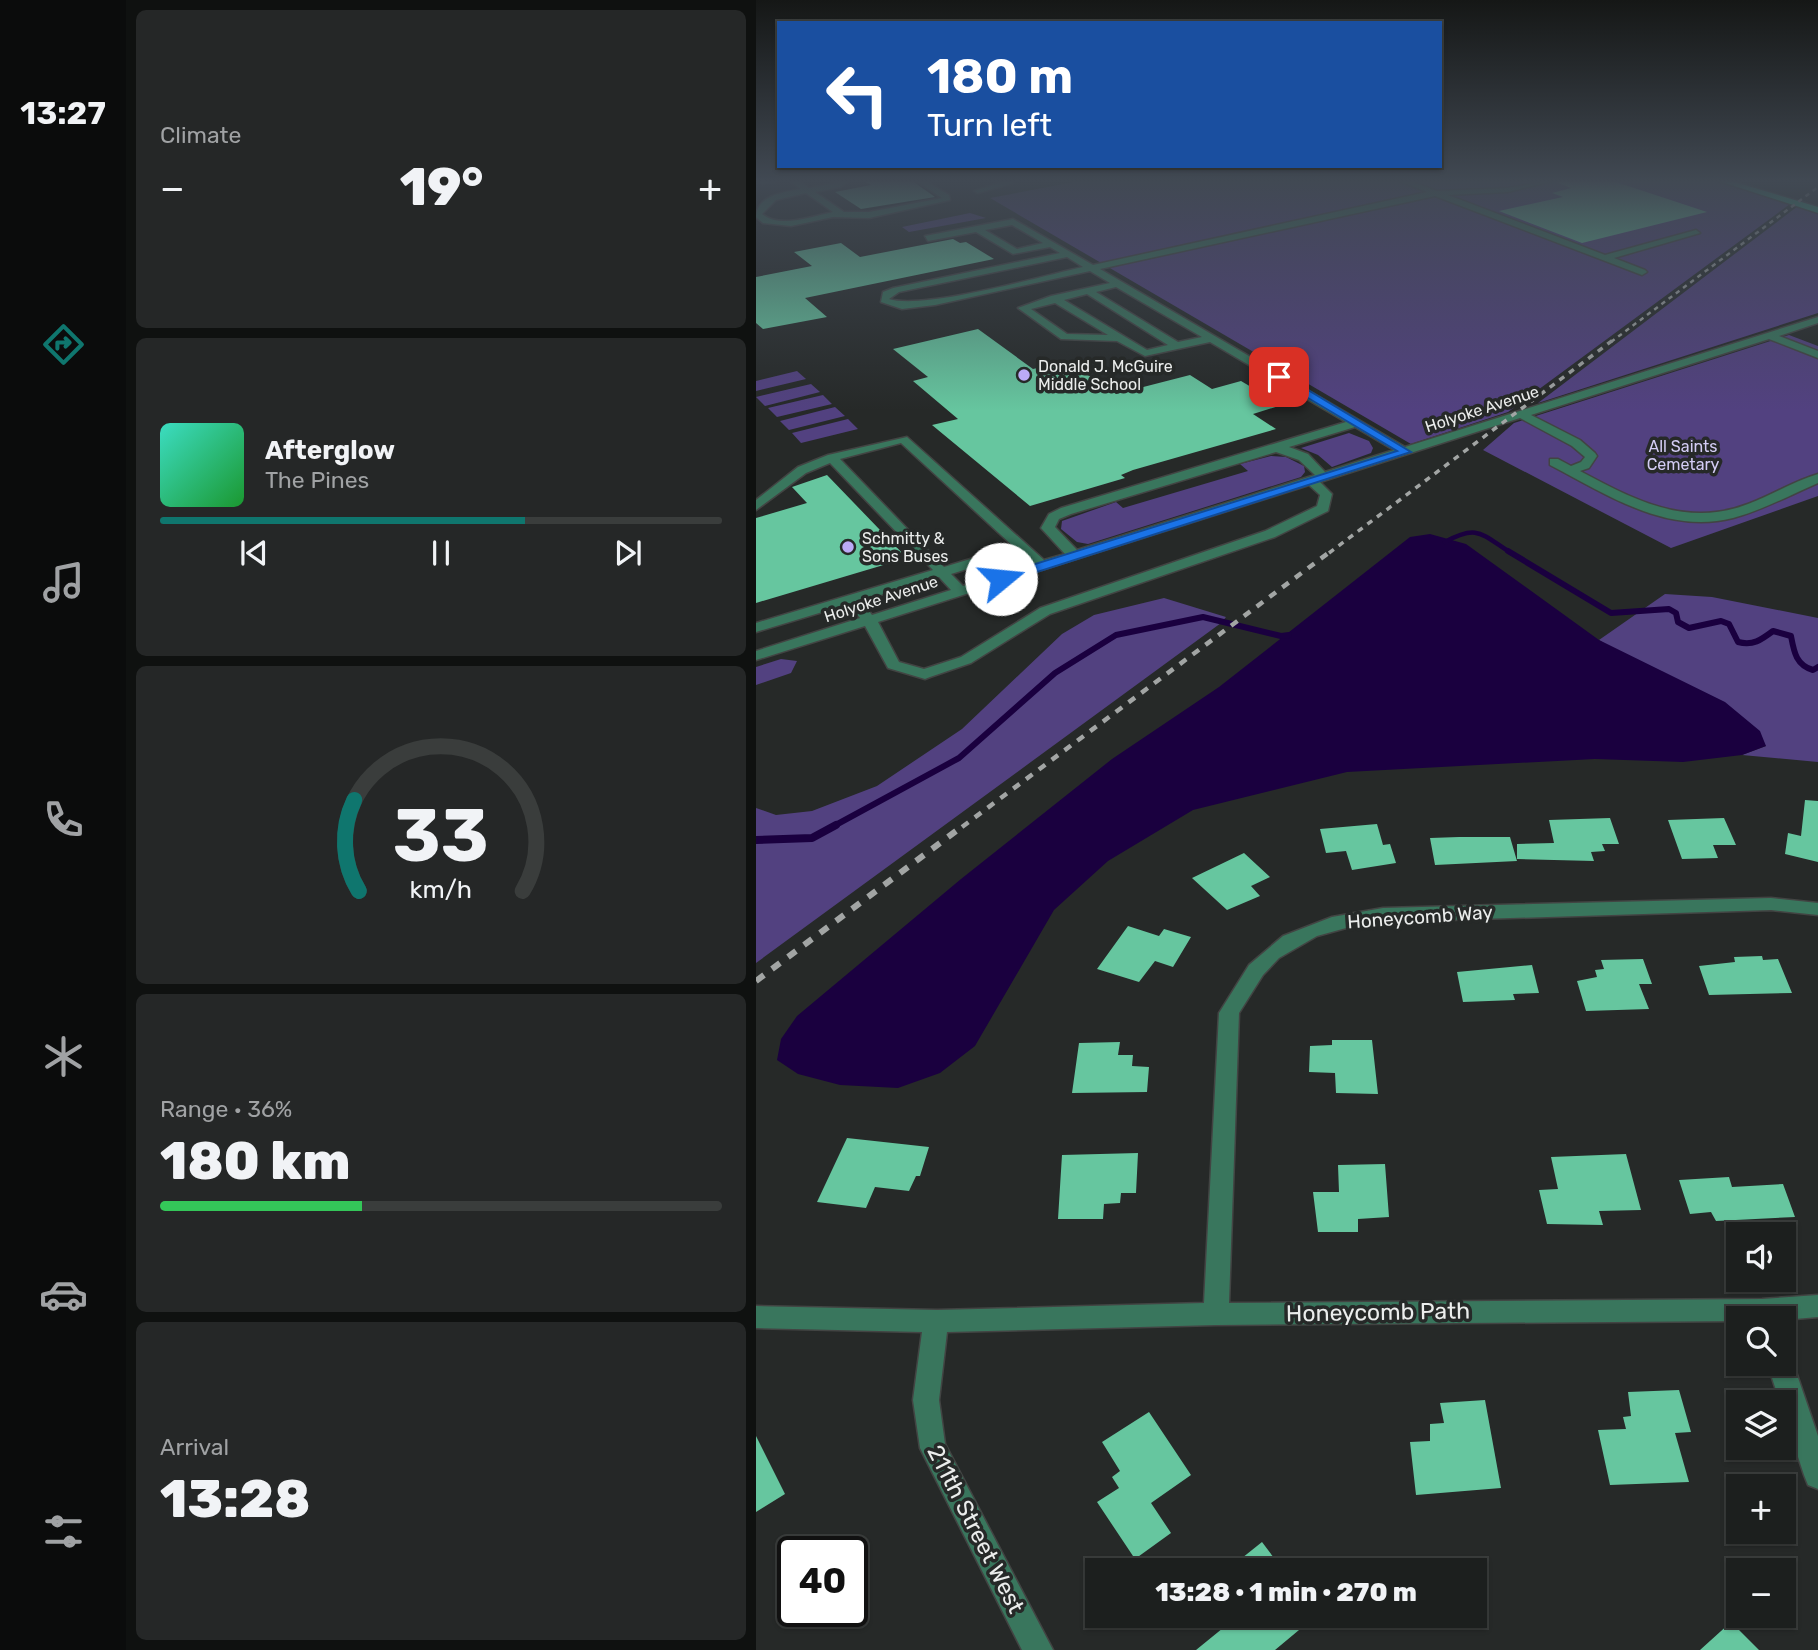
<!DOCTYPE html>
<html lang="en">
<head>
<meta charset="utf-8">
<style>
	:root { --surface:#1c1f1e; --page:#252727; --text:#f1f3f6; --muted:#a0a2a4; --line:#3a3d3c; --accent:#0f766e }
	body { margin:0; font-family:Rubik,sans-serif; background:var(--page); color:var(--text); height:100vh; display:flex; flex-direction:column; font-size:26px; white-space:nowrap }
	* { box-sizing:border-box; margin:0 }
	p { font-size:23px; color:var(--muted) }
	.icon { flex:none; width:38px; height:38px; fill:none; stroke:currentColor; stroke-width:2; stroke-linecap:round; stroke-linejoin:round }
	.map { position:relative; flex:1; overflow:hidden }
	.details { display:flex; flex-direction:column; gap:10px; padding:10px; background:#0f1110; width:630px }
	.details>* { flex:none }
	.guide { position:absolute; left:21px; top:21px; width:665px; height:147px; border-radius:0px; box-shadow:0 2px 5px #0004,0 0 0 2px var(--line); background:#1a4fa0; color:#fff; overflow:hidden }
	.buttons { position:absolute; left:970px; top:1222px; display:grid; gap:14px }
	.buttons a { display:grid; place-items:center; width:70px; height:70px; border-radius:0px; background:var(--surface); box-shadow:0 2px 5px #0004,0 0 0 2px var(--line); font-size:35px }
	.speed { position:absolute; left:21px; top:1536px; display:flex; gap:14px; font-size:35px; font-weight:700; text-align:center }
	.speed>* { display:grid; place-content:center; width:91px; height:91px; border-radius:50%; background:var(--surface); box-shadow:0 2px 5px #0004,0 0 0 2px var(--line); line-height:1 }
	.speed .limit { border:4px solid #111; border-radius:10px; background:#fff; color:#111 }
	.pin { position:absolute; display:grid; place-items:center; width:60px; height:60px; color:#fff; margin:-30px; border-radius:14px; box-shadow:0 4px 10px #0006 }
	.me { position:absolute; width:77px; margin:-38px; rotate:73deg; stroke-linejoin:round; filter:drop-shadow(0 0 5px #0008) }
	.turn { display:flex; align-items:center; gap:24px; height:147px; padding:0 35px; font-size:32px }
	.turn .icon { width:91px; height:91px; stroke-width:2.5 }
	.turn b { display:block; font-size:49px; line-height:60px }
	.big { font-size:52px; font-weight:800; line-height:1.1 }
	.details .card { flex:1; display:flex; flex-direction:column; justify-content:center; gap:10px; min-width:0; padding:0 24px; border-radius:10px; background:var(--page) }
	.details .dial { align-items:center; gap:0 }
	.dial svg { height:182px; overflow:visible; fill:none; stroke:var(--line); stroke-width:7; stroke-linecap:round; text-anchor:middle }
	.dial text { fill:var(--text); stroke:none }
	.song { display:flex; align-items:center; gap:21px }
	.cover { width:84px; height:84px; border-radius:10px; background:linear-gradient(135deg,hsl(170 70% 55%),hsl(130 70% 35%)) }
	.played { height:7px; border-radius:4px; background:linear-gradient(90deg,var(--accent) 65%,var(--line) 65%) }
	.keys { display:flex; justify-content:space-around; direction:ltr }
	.heat { display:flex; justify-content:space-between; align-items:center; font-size:38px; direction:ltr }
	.charge { height:10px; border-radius:5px; background:linear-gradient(90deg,#34c759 36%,var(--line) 0) }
	.trip { position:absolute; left:329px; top:1558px; width:402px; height:70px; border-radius:0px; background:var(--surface); box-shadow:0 2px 5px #0004,0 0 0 2px var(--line); font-weight:800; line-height:70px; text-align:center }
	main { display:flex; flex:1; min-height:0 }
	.dock { display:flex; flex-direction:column; width:126px; justify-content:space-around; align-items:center; background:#0b0c0c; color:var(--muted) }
	.dock .icon { width:49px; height:49px }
	.dock .active { color:var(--accent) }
	.dock b { font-size:32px; color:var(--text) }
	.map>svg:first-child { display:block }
	.green { fill:#524180 }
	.water { fill:#1a003f }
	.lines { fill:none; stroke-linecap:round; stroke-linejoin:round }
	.stream-far2 { stroke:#1a003f; stroke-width:4.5 }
	.stream-far1 { stroke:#1a003f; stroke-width:6 }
	.stream { stroke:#1a003f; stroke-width:8 }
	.building { fill:#66c69f }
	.minor-casing { stroke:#424443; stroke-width:3 }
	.major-casing { stroke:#424443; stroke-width:3 }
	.minor { fill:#39765d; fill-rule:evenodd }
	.major { fill:#2cc491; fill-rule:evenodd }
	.rail-far3 { stroke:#a2a5a4; stroke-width:2.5; stroke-dasharray:4.5 4.5; stroke-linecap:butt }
	.rail-far2 { stroke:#a2a5a4; stroke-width:3.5; stroke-dasharray:6 6; stroke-linecap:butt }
	.rail-far1 { stroke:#a2a5a4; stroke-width:4.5; stroke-dasharray:8 8; stroke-linecap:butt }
	.rail { stroke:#a2a5a4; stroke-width:6; stroke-dasharray:10 10; stroke-linecap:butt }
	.route { fill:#1a73e8; stroke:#114b97; stroke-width:2 }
	.poi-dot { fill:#bbaaf6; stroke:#262928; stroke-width:2.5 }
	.labels { text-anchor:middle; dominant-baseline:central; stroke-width:7; stroke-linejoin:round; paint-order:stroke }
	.far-poi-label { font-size:16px; fill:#ebedec; stroke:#262928; text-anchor:start }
	.far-street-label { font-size:16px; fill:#ebedec; stroke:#262928 }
	.far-park-label { font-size:16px; fill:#d4cdf5; stroke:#262928 }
	.street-label { font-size:19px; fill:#ebedec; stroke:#262928 }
	.near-street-label { font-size:23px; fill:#ebedec; stroke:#262928 }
</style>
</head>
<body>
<main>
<nav class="dock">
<b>13:27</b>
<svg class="icon active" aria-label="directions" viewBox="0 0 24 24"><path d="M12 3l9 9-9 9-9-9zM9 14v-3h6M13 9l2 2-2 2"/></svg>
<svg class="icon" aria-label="music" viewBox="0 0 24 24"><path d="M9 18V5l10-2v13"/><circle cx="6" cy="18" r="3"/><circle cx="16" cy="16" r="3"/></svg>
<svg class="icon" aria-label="phone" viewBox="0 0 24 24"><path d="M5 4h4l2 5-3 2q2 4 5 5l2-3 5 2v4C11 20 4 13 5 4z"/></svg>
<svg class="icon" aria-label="climate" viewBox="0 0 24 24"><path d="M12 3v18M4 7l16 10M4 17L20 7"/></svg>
<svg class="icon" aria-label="car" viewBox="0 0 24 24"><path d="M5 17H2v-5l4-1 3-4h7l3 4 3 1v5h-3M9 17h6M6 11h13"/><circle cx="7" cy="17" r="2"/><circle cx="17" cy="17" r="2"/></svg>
<svg class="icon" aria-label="filters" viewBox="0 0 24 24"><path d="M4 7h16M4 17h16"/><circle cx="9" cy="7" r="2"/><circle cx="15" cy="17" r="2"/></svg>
</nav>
<section class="details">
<div class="card"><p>Climate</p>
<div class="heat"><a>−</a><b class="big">19°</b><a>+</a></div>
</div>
<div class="card">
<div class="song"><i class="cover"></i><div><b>Afterglow</b><p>The Pines</p></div></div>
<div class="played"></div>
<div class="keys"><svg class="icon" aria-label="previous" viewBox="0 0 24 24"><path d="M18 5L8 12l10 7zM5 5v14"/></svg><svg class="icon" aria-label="pause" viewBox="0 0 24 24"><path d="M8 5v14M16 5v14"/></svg><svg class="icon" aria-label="next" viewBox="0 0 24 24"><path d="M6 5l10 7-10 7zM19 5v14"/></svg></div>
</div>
<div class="card dial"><svg viewBox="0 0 100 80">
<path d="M14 69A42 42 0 1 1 86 69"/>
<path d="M14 69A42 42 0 0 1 12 29" stroke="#0f766e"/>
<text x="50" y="56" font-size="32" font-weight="700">33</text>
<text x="50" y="72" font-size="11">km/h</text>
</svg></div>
<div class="card"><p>Range · 36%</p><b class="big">180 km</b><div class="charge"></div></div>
<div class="card"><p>Arrival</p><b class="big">13:28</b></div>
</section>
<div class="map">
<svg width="1062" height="1650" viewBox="0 0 1062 1650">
	<rect width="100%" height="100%" fill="#262928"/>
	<path class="green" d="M 328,180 L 954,180 L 1034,204 L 752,412 L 655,444 L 234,198 Z
		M 1042,206 L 1062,213 L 1062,313 L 782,403 Z
		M 214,213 L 230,218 L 153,232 L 146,227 Z
		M 1033,335 L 1062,346 L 1062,496 L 915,548 L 727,450 L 758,423 Z
		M 41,371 L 50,379 L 0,391 L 0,381 Z
		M 55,384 L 64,392 L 9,406 L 0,397 Z
		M 67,395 L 76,404 L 21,417 L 12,408 Z
		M 79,407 L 89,416 L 33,430 L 24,421 Z
		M 92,419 L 102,429 L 45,443 L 36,433 Z
		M 593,433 L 613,441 L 617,448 L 615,453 L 576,467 L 562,455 L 545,448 Z
		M 515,456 L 530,457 L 548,466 L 549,472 L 545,477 L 332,544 L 321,542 L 305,529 L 306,521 L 360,502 L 367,508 L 492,471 L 484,464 Z
		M 909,594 L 956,597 L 1062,618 L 1062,762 L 986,755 L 1010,746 L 843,640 Z
		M 408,598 L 470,617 L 465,623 L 0,963 L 0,808 L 20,815 L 56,811 L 121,786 L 206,729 L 306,634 L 338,615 Z
		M 25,659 L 41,661 L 35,673 L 0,685 L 0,667 Z"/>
	<path class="water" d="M 674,534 L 710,544 L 843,640 L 969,702 L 1004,731 L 1010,746 L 986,755 L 927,762 L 839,759 L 591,772 L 437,810 L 352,861 L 298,910 L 219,1046 L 184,1073 L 142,1088 L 84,1085 L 42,1074 L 21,1060 L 25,1039 L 41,1016 L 205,879 L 356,759 L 463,687 L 654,537 Z"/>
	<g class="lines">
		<path class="stream-far2" d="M 689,542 C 722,524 725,534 755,553"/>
		<path class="stream-far1" d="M 752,551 L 855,613 L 913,609 L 920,613 L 922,622 L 933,628 L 965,621 L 973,624 L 982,642 C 997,646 1005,640 1017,631 L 1035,636 C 1038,652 1040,665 1057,670 L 1062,667
			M 76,827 L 203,758 L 299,673 L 360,635 L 447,617 L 525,636 L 533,635"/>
		<path class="stream" d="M 0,840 L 56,838 L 80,825"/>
	</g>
	<path class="building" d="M 107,180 L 155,180 L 179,197 L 105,209 L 79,192 L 115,185 Z
		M 803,180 L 854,180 L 951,212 L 826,243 L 743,211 L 807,197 L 796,193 L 815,188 L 802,183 Z
		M 197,239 L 204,243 L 210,242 L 238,259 L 49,298 L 71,317 L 7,329 L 0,323 L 0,277 L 56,266 L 38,252 L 85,243 L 104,257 Z
		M 222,329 L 277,369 L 311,361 L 360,394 L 434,375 L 456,389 L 485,381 L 526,405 L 497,414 L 520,429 L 377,470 L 365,475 L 369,478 L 274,506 L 176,425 L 202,419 L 157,381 L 172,377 L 137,349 Z
		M 71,475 L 151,558 L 0,603 L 0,518 L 51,503 L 36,487 Z
		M 1049,800 L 1062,801 L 1062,862 L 1029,854 L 1032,833 L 1045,836 Z
		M 854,818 L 863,844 L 846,844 L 849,851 L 835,852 L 838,861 L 761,859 L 761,844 L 798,843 L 793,820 Z
		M 968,818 L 980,845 L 957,845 L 962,858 L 926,859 L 912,820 Z
		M 621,824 L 627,845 L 634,844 L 640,863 L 596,870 L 590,851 L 570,853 L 564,829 Z
		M 703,837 L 754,837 L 761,861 L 679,865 L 674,838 Z
		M 488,853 L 514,877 L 495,886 L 504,896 L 471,910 L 436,878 Z
		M 372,926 L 403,936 L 408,929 L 435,937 L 417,967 L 399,961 L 383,982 L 341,969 Z
		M 1006,956 L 1007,960 L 1022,959 L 1036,993 L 953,995 L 943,966 L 979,962 L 978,957 Z
		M 887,959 L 896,984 L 883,984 L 893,1009 L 830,1011 L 821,981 L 841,977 L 839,970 L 848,969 L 845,960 Z
		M 776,965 L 783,993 L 757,994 L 759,1000 L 707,1002 L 701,972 Z
		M 576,1040 L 616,1040 L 622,1094 L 580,1093 L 579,1073 L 553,1072 L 554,1046 L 576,1045 Z
		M 364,1042 L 362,1055 L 377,1055 L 376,1066 L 393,1067 L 391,1092 L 316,1093 L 323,1043 Z
		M 91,1138 L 173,1147 L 164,1176 L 160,1176 L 153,1191 L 119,1187 L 110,1208 L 61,1202 Z
		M 382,1153 L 380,1193 L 365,1193 L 364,1203 L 348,1204 L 347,1219 L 302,1219 L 306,1155 Z
		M 870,1154 L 885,1210 L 843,1211 L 847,1225 L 791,1224 L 783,1190 L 802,1189 L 795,1157 Z
		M 629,1164 L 633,1217 L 602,1219 L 602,1232 L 562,1232 L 557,1192 L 583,1192 L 582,1165 Z
		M 973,1177 L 976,1187 L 1027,1184 L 1039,1217 L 960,1221 L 955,1212 L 934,1214 L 923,1180 Z
		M 923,1390 L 935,1432 L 919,1433 L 933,1482 L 854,1485 L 842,1430 L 870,1429 L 867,1417 L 875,1416 L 872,1392 Z
		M 729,1400 L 745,1488 L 660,1495 L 654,1442 L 674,1441 L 674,1424 L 688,1423 L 684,1403 Z
		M 393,1412 L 435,1475 L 395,1503 L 415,1533 L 379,1559 L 341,1502 L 363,1488 L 356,1477 L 364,1471 L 346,1442 Z
		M 0,1436 L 29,1494 L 0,1512 Z
		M 506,1542 L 527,1570 L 471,1570 Z
		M 483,1615 L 561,1615 L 519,1650 L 440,1650 Z
		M 975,1622 L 1003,1650 L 944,1650 Z"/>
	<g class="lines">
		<g class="minor-casing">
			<path id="minor" d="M 0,180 L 26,180 L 6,184 Z
				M 33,180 L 42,180 L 53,188 L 95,180 L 84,187 L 59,192 L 88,212 L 113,212 L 186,198 L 159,180 L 168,180 L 193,195 L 194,200 L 113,218 L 77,217 L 35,226 L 7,223 L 0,217 C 1,195 28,192 45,189 ZM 50,193 L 77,212 C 57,216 24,229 6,214 L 20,200 Z
				M 244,180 L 253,180 L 257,183 L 222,193 L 218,191 L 246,182 Z
				M 641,180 L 652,180 L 681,191 L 752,188 L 800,180 L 752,192 L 692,195 L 849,255 L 940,230 L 944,233 L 858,258 L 889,270 L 891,272 L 886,275 L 679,196 L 344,269 L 649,447 L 1062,317 L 1062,323 L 1023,336 L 1062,351 L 1062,358 L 1013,339 L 775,415 L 824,440 L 839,453 L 841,456 L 833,468 L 824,471 C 878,500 931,528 992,504 C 1016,495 1038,481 1062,474 L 1062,483 C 1034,495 1007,510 977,518 C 910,535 850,494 794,465 L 794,459 L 802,459 L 815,466 L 825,462 L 829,457 L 816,446 L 764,418 L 564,482 L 576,494 L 572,511 L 519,537 L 294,614 L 215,663 L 174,677 L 169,679 L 132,668 L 109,626 L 0,660 L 0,651 L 104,618 L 93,604 L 0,632 L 0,623 L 177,570 L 74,463 L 50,473 L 0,510 L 0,500 L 42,467 L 72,455 L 151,437 L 288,560 L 309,554 L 285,528 L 293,514 L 305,508 L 590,422 L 454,342 L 389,356 L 361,341 L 305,339 L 262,308 L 295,296 L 354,283 L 334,271 L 179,305 L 146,309 L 125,302 L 127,292 L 137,288 L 304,253 L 294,247 L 257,254 L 220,232 L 172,241 L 169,236 L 257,219 L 337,265 L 671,192 ZM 256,225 L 287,243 L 261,249 L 229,230 ZM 311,257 L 327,267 C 286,276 168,310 133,299 L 143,292 ZM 360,287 L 446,337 L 422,342 L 340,292 ZM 331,294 L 412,345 L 391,350 L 308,300 ZM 299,303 L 352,335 L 311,334 L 275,309 ZM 599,427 L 638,450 L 569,472 L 552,454 L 533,447 ZM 145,443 L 257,546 L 188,567 L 84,459 ZM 520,452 L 543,460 L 559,475 L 321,550 L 299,527 L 303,519 L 315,514 ZM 553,485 L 564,495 L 561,506 L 509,531 L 284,608 L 205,657 L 168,669 L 143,662 L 122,622 ZM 264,553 L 276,564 L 207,586 L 195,574 ZM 183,577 L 195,590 L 116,615 L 105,601 Z
				M 1015,898 L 1062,903 L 1062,915 L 1015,910 L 627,922 L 601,925 L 561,936 L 523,958 L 507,975 L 483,1013 L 473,1303 L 1006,1299 L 1062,1295 L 1062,1317 L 1027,1320 L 982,1318 L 982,1321 L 460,1325 L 191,1332 L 183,1400 L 189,1444 L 297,1650 L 266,1650 L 164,1448 L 157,1400 L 166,1332 L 0,1328 L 0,1306 L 181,1310 L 448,1303 L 463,1013 L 493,965 L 527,936 L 576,917 L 627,908 Z
				M 1027,1352 L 1033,1355 L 1037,1363 L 1062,1436 L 1062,1489 L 1052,1485 L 1048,1475 L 1027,1411 L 1027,1402 L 1024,1402 L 1011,1363 L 1027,1363 Z"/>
		</g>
		<g class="major-casing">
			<path id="major" d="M 960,180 L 972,180 L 1062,207 L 1062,213 Z"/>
		</g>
		<use href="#minor" class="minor"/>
		<use href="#major" class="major"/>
		<path class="rail-far3" d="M 855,342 L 1062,187"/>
		<path class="rail-far2" d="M 573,553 L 857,340"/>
		<path class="rail-far1" d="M 206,827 L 575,551"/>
		<path class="rail" d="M 0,981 L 208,825"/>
	</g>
	<linearGradient id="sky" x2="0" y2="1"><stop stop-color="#151716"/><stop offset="0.44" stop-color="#414953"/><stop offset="1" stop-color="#414953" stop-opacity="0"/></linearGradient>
	<rect width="1062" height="411" fill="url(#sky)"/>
	<path class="route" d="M 520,375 L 527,375 L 655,452 L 250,582 L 241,582 L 241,576 L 641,451 L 520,379 Z"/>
	<g class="poi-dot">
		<circle cx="268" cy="375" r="7"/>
		<circle cx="92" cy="547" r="7"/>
	</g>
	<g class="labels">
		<g class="far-poi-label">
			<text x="282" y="366">Donald J. McGuire<tspan x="282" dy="18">Middle School</tspan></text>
			<text x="106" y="538">Schmitty &amp;<tspan x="106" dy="18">Sons Buses</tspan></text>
		</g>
		<g class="far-street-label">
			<text transform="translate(726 409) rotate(-18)">Holyoke Avenue</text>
			<text transform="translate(125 599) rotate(-18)">Holyoke Avenue</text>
		</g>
		<g class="far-park-label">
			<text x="927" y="446">All Saints<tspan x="927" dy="18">Cemetary</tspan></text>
		</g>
		<g class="street-label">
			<text transform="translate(664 917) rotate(-4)">Honeycomb Way</text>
		</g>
		<g class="near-street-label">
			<text transform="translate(622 1312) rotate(-1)">Honeycomb Path</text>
			<text transform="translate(220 1529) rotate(63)">211th Street West</text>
		</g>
	</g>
</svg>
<div class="buttons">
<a><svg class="icon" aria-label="sound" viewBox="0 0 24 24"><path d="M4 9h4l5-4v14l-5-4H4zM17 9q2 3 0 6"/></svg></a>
<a><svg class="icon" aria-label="search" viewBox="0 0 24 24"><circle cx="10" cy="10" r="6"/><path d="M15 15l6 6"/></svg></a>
<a><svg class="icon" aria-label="layers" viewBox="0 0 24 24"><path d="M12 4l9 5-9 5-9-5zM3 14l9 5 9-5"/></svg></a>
<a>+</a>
<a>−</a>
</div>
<div class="speed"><div class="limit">40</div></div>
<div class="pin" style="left:523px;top:377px;background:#d93025"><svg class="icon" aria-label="arrive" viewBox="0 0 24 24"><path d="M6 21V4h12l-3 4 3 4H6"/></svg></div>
<svg class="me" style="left:245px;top:579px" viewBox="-20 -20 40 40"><circle r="19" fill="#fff"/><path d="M0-13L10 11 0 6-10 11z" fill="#1a73e8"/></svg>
<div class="trip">13:28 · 1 min · 270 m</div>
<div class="guide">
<div class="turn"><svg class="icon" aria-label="left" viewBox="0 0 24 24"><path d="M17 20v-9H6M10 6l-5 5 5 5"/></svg><div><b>180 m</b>Turn left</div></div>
</div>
</div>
</main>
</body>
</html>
